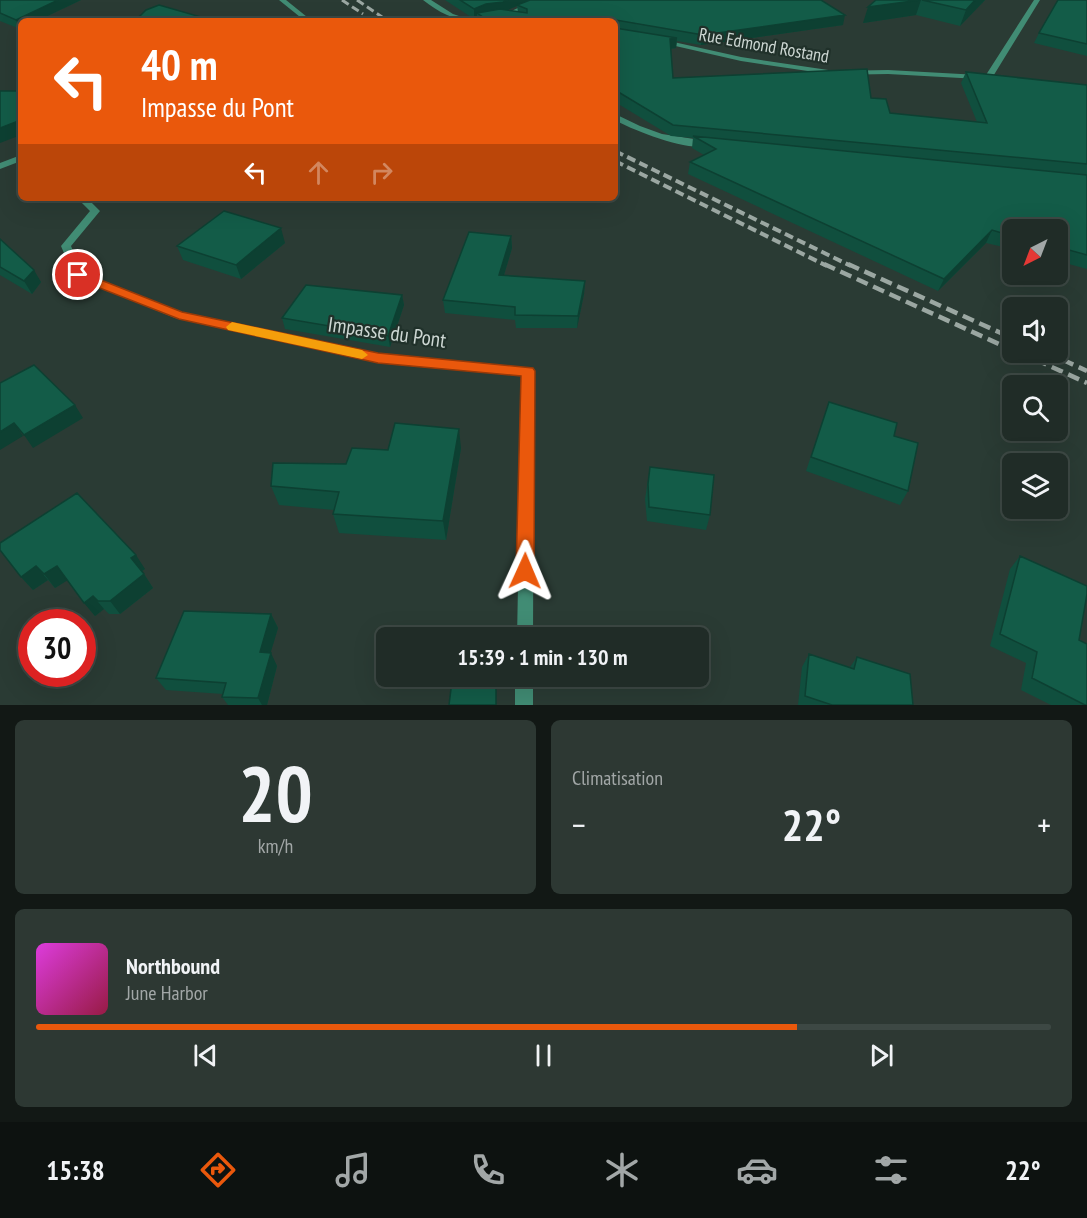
<!DOCTYPE html>
<html lang="fr">
<head>
<meta charset="utf-8">
<style>
	:root { --surface:#202c27; --page:#2d3833; --text:#f1f3f6; --muted:#a2a7a7; --line:#3d4844; --accent:#ea580c }
	body { margin:0; font-family:"PT Sans Narrow",sans-serif; background:var(--page); color:var(--text); height:100vh; display:flex; flex-direction:column; font-size:22px; white-space:nowrap }
	* { box-sizing:border-box; margin:0 }
	p { font-size:20px; color:var(--muted) }
	.icon { flex:none; width:33px; height:33px; fill:none; stroke:currentColor; stroke-width:2; stroke-linecap:round; stroke-linejoin:round }
	.map { position:relative; height:705px; overflow:hidden }
	.side { display:flex; flex-direction:column; gap:15px; padding:15px; background:#121815; flex:1 }
	.side>* { flex:none }
	.hud { position:absolute; left:18px; top:18px; width:600px; height:183px; border-radius:9px; box-shadow:0 6px 24px #0002,0 0 0 2px var(--line); background:#ea580c; color:#fff; overflow:hidden }
	.needle { width:39px; rotate:222deg }
	.fabs { position:absolute; left:1002px; top:219px; display:grid; gap:12px }
	.fabs a { display:grid; place-items:center; width:66px; height:66px; border-radius:9px; background:var(--surface); box-shadow:0 6px 24px #0002,0 0 0 2px var(--line); font-size:30px }
	.speed { position:absolute; left:18px; top:609px; display:flex; gap:12px; font-size:30px; font-weight:700; text-align:center }
	.speed>* { display:grid; place-content:center; width:78px; height:78px; border-radius:50%; background:var(--surface); box-shadow:0 6px 24px #0002,0 0 0 2px var(--line); line-height:1 }
	.speed .limit { border:9px solid #d22; background:#fff; color:#111 }
	.pin { position:absolute; display:grid; place-items:center; width:51px; height:51px; color:#fff; margin:-26px; border:3px solid #fff; border-radius:50%; box-shadow:0 2px 6px #0007 }
	.me { position:absolute; width:66px; margin:-33px; rotate:1deg; stroke-linejoin:round; filter:drop-shadow(0 0 4px #0008) }
	.turn { display:flex; align-items:center; gap:21px; height:126px; padding:0 24px; font-size:27px }
	.turn .icon { width:78px; height:78px; stroke-width:2.5 }
	.turn b { display:block; font-size:42px; line-height:51px }
	.lanes { display:flex; align-items:center; height:57px; padding:0 24px; background:#0003; justify-content:center; gap:30px; direction:ltr }
	.lanes .off { opacity:.35 }
	.big { font-size:45px; font-weight:700; line-height:1.1 }
	.side .widget { flex:1; display:flex; flex-direction:column; justify-content:center; gap:9px; min-width:0; padding:0 21px; border-radius:9px; background:var(--page) }
	.side .dial { align-items:center; gap:0 }
	.dial b { font-size:78px; line-height:1 }
	.song { display:flex; align-items:center; gap:18px }
	.cover { width:72px; height:72px; border-radius:9px; background:linear-gradient(135deg,hsl(300 70% 55%),hsl(340 70% 35%)) }
	.played { height:6px; border-radius:3px; background:linear-gradient(90deg,var(--accent) 75%,var(--line) 75%) }
	.keys { display:flex; justify-content:space-around; direction:ltr }
	.heat { display:flex; justify-content:space-between; align-items:center; font-size:33px; direction:ltr }
	.side .tiles { flex:1; display:grid; gap:15px; grid-template-columns:1fr 1fr }
	.widget:last-child { grid-column:span 2 }
	.trip { position:absolute; left:376px; top:627px; width:333px; height:60px; border-radius:9px; background:var(--surface); box-shadow:0 6px 24px #0002,0 0 0 2px var(--line); font-weight:700; line-height:60px; text-align:center }
	.tab-bar { display:flex; height:96px; justify-content:space-around; align-items:center; background:#0d1210; color:var(--muted) }
	.tab-bar .icon { width:42px; height:42px }
	.tab-bar .active { color:var(--accent) }
	.tab-bar b { font-size:27px; color:var(--text) }
	.map>svg:first-child { display:block }
	.lines { fill:none; stroke-linecap:round; stroke-linejoin:round }
	.pedestrian { fill:#418c74; fill-rule:evenodd }
	.minor { fill:#418c74; fill-rule:evenodd }
	.tertiary { fill:#418c74; fill-rule:evenodd }
	.rail-far2 { stroke:#9ba7a2; stroke-width:3; stroke-dasharray:8 4; stroke-linecap:butt }
	.rail-far1 { stroke:#9ba7a2; stroke-width:4; stroke-dasharray:9 4.5; stroke-linecap:butt }
	.rail { stroke:#9ba7a2; stroke-width:4.5; stroke-dasharray:12 6; stroke-linecap:butt }
	.wall { fill:#104f3e; fill-rule:evenodd }
	.shaded-wall { fill:#0d4032 }
	.building { fill:#135c48; stroke:#0d4032; stroke-width:1.5 }
	.route { fill:#ea580c; stroke:#983908; stroke-width:1.5 }
	.slow { fill:#f59e0b }
	.labels { text-anchor:middle; dominant-baseline:central; stroke-width:4.5; stroke-linejoin:round; paint-order:stroke }
	.far-street-label { font-size:18px; fill:#cdd7d3; stroke:#20312a }
	.street-label { font-size:21px; fill:#cdd7d3; stroke:#20312a }
</style>
</head>
<body>
<div class="map">
<svg width="1087" height="705" viewBox="0 0 1087 705">
	<rect width="100%" height="100%" fill="#2a3b34"/>
	<g class="lines">
		<path class="pedestrian" d="M 279,0 L 286,0 L 312,21 L 305,21 Z"/>
		<path class="minor" d="M 1034,0 L 1040,0 L 992,78 L 985,80 L 984,78 Z
			M 660,39 L 741,57 L 835,71 L 888,70 L 979,75 L 983,77 L 979,79 L 888,74 L 835,75 L 741,61 L 658,42 L 656,41 Z
			M 21,155 L 21,161 L 0,169 L 0,163 Z
			M 77,198 L 87,198 L 100,211 L 71,246 L 82,273 L 182,312 L 378,354 L 532,368 L 534,371 L 533,638 L 517,638 L 522,375 L 378,362 L 175,318 L 74,277 L 61,246 L 90,211 Z
			M 515,676 L 533,676 L 533,705 L 515,705 Z"/>
		<path class="tertiary" d="M 423,0 L 431,0 L 453,14 L 474,21 C 455,21 438,12 423,0 Z
			M 551,0 L 566,0 L 528,8 L 504,18 L 501,16 L 524,5 Z
			M 615,114 L 640,126 L 662,134 L 707,141 L 711,144 C 695,155 632,130 615,120 Z"/>
		<path class="rail-far2" d="M 342,0 L 363,14
			M 357,0 L 388,21"/>
		<path class="rail-far1" d="M 615,151 L 851,266
			M 615,161 L 827,266"/>
		<path class="rail" d="M 824,264 L 1012,350
			M 848,264 L 1012,338
			M 1019,352 L 1087,383
			M 1046,352 L 1087,371"/>
	</g>
	<path class="wall" d="M 0,0 L 81,0 L 37,21 L 21,21 L 20,29 L 0,21 Z
		M 445,0 L 821,0 L 843,25 L 701,45 L 677,41 L 676,48 L 671,49 L 673,78 L 871,98 L 890,113 L 977,122 L 961,83 L 966,72 L 1087,85 L 1087,269 L 1058,261 L 1058,230 L 1012,230 L 1012,249 L 986,243 L 938,291 L 688,174 L 690,162 L 704,155 L 692,148 L 693,138 L 671,136 L 615,102 L 615,21 L 478,21 L 477,18 L 474,19 ZM 517,6 L 518,12 L 507,10 Z
		M 876,0 L 985,0 L 960,26 L 916,15 L 863,23 Z
		M 1087,0 L 1087,56 L 1034,43 L 1039,33 Z
		M 511,236 L 512,248 L 504,275 L 585,281 L 584,294 L 577,328 L 516,328 L 515,320 L 445,313 L 443,300 Z
		M 0,239 L 41,282 L 32,294 L 0,275 Z
		M 285,243 L 241,279 L 183,260 L 177,246 Z
		M 402,295 L 404,305 L 390,347 L 285,329 L 282,318 Z
		M 829,402 L 894,436 L 908,491 L 900,505 L 806,471 Z
		M 461,448 L 446,540 L 339,533 L 333,514 L 334,510 L 279,505 L 271,486 L 388,450 Z
		M 650,467 L 710,515 L 706,530 L 647,521 L 645,499 Z
		M 0,550 L 145,569 L 142,571 L 153,588 L 120,614 L 109,614 L 104,609 L 95,616 L 67,580 L 55,588 L 48,580 L 33,590 L 21,577 Z
		M 1020,556 L 1079,640 L 1087,705 L 1051,705 L 1021,690 L 1026,663 L 990,646 L 1010,569 Z
		M 271,614 L 278,628 L 270,653 L 277,666 L 267,705 L 228,705 L 222,697 L 223,694 L 166,690 L 156,678 Z
		M 809,654 L 850,667 L 857,657 L 913,705 L 798,705 L 802,667 Z"/>
	<path class="shaded-wall" d="M 58,0 L 81,0 L 37,21 L 21,21 L 20,29 L 16,20 Z
		M 508,0 L 539,0 L 524,3 L 503,12 L 477,13 L 477,18 L 474,19 L 474,9 L 486,4 Z
		M 921,0 L 916,15 L 863,23 L 868,7 Z
		M 975,0 L 985,0 L 960,26 L 966,10 Z
		M 845,15 L 843,25 L 701,45 L 703,35 Z
		M 677,38 L 676,48 L 669,49 L 670,39 Z
		M 21,120 L 21,135 L 0,143 L 0,128 Z
		M 281,228 L 285,243 L 241,279 L 236,265 Z
		M 992,230 L 986,243 L 938,291 L 944,279 Z
		M 511,236 L 512,248 L 500,288 L 499,275 Z
		M 34,270 L 41,282 L 32,294 L 24,281 Z
		M 585,281 L 584,294 L 577,328 L 578,316 Z
		M 402,295 L 404,305 L 390,347 L 388,336 Z
		M 75,405 L 83,418 L 33,448 L 24,435 Z
		M 14,423 L 23,436 L 0,450 L 0,432 Z
		M 459,429 L 461,448 L 446,540 L 443,521 Z
		M 136,555 L 145,569 L 140,572 L 131,558 Z
		M 36,566 L 48,580 L 33,590 L 21,577 Z
		M 57,566 L 68,580 L 55,588 L 44,574 Z
		M 144,574 L 153,588 L 120,614 L 110,601 Z
		M 93,596 L 104,609 L 95,616 L 84,603 Z
		M 271,614 L 278,628 L 267,665 L 260,652 Z
		M 271,653 L 277,666 L 267,705 L 262,705 L 258,698 Z"/>
	<path class="building" d="M 0,0 L 58,0 L 16,20 L 0,13 Z
		M 460,0 L 508,0 L 503,2 L 486,4 L 474,9 Z
		M 530,0 L 821,0 L 845,15 L 703,35 L 616,20 L 615,22 L 615,21 L 489,21 L 477,13 L 500,9 L 527,13 L 527,9 L 517,5 Z
		M 876,0 L 920,0 L 868,7 Z
		M 922,0 L 975,0 L 966,10 Z
		M 1058,0 L 1087,0 L 1087,44 L 1039,33 Z
		M 159,5 L 208,19 L 206,21 L 135,21 L 146,10 Z
		M 615,28 L 677,38 L 670,39 L 673,78 L 867,69 L 871,98 L 886,99 L 890,113 L 987,123 L 966,72 L 1087,85 L 1087,164 L 673,125 L 615,90 Z
		M 0,91 L 21,91 L 21,120 L 0,128 Z
		M 693,136 L 1087,175 L 1087,255 L 1058,247 L 1058,230 L 1012,230 L 1012,236 L 992,230 L 944,279 L 690,162 L 716,149 Z
		M 224,211 L 281,228 L 236,265 L 177,246 Z
		M 469,232 L 511,236 L 499,275 L 585,281 L 578,316 L 515,315 L 515,307 L 443,300 Z
		M 0,239 L 34,270 L 24,281 L 0,267 Z
		M 306,285 L 402,295 L 388,336 L 282,318 Z
		M 34,365 L 75,405 L 24,435 L 14,423 L 0,432 L 0,383 Z
		M 829,402 L 897,423 L 894,436 L 918,443 L 908,491 L 811,457 Z
		M 395,423 L 459,429 L 443,521 L 333,514 L 339,492 L 271,486 L 273,463 L 346,464 L 352,448 L 388,450 Z
		M 650,467 L 714,475 L 710,515 L 649,507 L 648,484 Z
		M 77,493 L 136,555 L 131,558 L 144,574 L 110,601 L 98,601 L 93,596 L 84,603 L 57,566 L 44,574 L 36,566 L 21,577 L 0,550 L 0,543 Z
		M 1020,556 L 1087,586 L 1087,594 L 1079,640 L 1087,644 L 1087,705 L 1085,705 L 1032,678 L 1037,652 L 1000,634 Z
		M 184,611 L 271,614 L 260,652 L 271,653 L 258,698 L 222,697 L 226,683 L 156,678 Z
		M 809,654 L 854,669 L 857,657 L 910,674 L 913,705 L 832,705 L 805,696 Z
		M 452,681 L 496,682 L 496,705 L 449,705 Z"/>
	<path class="route" d="M 78,271 L 182,312 L 378,353 L 533,368 L 535,371 L 534,571 L 532,576 L 525,579 L 519,576 L 516,571 L 521,376 L 378,363 L 179,319 L 74,278 L 74,272 Z"/>
	<path class="slow" d="M 232,322 L 362,350 L 368,355 L 362,359 L 228,330 L 226,327 Z"/>
	<g class="labels">
		<g class="far-street-label">
			<text transform="translate(764 45) rotate(10)">Rue Edmond Rostand</text>
		</g>
		<g class="street-label">
			<text transform="translate(387 332) rotate(8)">Impasse du Pont</text>
		</g>
	</g>
</svg>
<div class="fabs">
<a><svg class="needle" viewBox="-14 -14 28 28"><path d="M0-13l5 13h-10z" fill="#e53935"/><path d="M0 13l5-13h-10z" fill="#a2a7a7"/></svg></a>
<a><svg class="icon" aria-label="sound" viewBox="0 0 24 24"><path d="M4 9h4l5-4v14l-5-4H4zM17 9q2 3 0 6"/></svg></a>
<a><svg class="icon" aria-label="search" viewBox="0 0 24 24"><circle cx="10" cy="10" r="6"/><path d="M15 15l6 6"/></svg></a>
<a><svg class="icon" aria-label="layers" viewBox="0 0 24 24"><path d="M12 4l9 5-9 5-9-5zM3 14l9 5 9-5"/></svg></a>
</div>
<div class="speed"><div class="limit">30</div></div>
<div class="pin" style="left:78px;top:275px;background:#d93025"><svg class="icon" aria-label="arrive" viewBox="0 0 24 24"><path d="M6 21V4h12l-3 4 3 4H6"/></svg></div>
<svg class="me" style="left:525px;top:571px" viewBox="-20 -20 40 40"><path d="M0-17L14 15 0 8-14 15z" fill="#ea580c" stroke="#fff" stroke-width="4"/></svg>
<div class="trip">15:39 · 1 min · 130 m</div>
<div class="hud">
<div class="turn"><svg class="icon" aria-label="left" viewBox="0 0 24 24"><path d="M17 20v-9H6M10 6l-5 5 5 5"/></svg><div><b>40 m</b>Impasse du Pont</div></div>
<div class="lanes"><svg class="icon" aria-label="left" viewBox="0 0 24 24"><path d="M17 20v-9H6M10 6l-5 5 5 5"/></svg><svg class="icon off" aria-label="ahead" viewBox="0 0 24 24"><path d="M12 20V5M6 11l6-6 6 6"/></svg><svg class="icon off" aria-label="right" viewBox="0 0 24 24"><path d="M7 20v-9h11M14 6l5 5-5 5"/></svg></div>
</div>
</div>
<section class="side">
<div class="tiles">
<div class="widget dial"><b>20</b><p>km/h</p></div>
<div class="widget"><p>Climatisation</p>
<div class="heat"><a>−</a><b class="big">22°</b><a>+</a></div>
</div>
<div class="widget">
<div class="song"><i class="cover"></i><div><b>Northbound</b><p>June Harbor</p></div></div>
<div class="played"></div>
<div class="keys"><svg class="icon" aria-label="previous" viewBox="0 0 24 24"><path d="M18 5L8 12l10 7zM5 5v14"/></svg><svg class="icon" aria-label="pause" viewBox="0 0 24 24"><path d="M8 5v14M16 5v14"/></svg><svg class="icon" aria-label="next" viewBox="0 0 24 24"><path d="M6 5l10 7-10 7zM19 5v14"/></svg></div>
</div>
</div>
</section>
<nav class="tab-bar">
<b>15:38</b>
<svg class="icon active" aria-label="directions" viewBox="0 0 24 24"><path d="M12 3l9 9-9 9-9-9zM9 14v-3h6M13 9l2 2-2 2"/></svg>
<svg class="icon" aria-label="music" viewBox="0 0 24 24"><path d="M9 18V5l10-2v13"/><circle cx="6" cy="18" r="3"/><circle cx="16" cy="16" r="3"/></svg>
<svg class="icon" aria-label="phone" viewBox="0 0 24 24"><path d="M5 4h4l2 5-3 2q2 4 5 5l2-3 5 2v4C11 20 4 13 5 4z"/></svg>
<svg class="icon" aria-label="climate" viewBox="0 0 24 24"><path d="M12 3v18M4 7l16 10M4 17L20 7"/></svg>
<svg class="icon" aria-label="car" viewBox="0 0 24 24"><path d="M5 17H2v-5l4-1 3-4h7l3 4 3 1v5h-3M9 17h6M6 11h13"/><circle cx="7" cy="17" r="2"/><circle cx="17" cy="17" r="2"/></svg>
<svg class="icon" aria-label="filters" viewBox="0 0 24 24"><path d="M4 7h16M4 17h16"/><circle cx="9" cy="7" r="2"/><circle cx="15" cy="17" r="2"/></svg>
<b>22°</b>
</nav>
</body>
</html>
